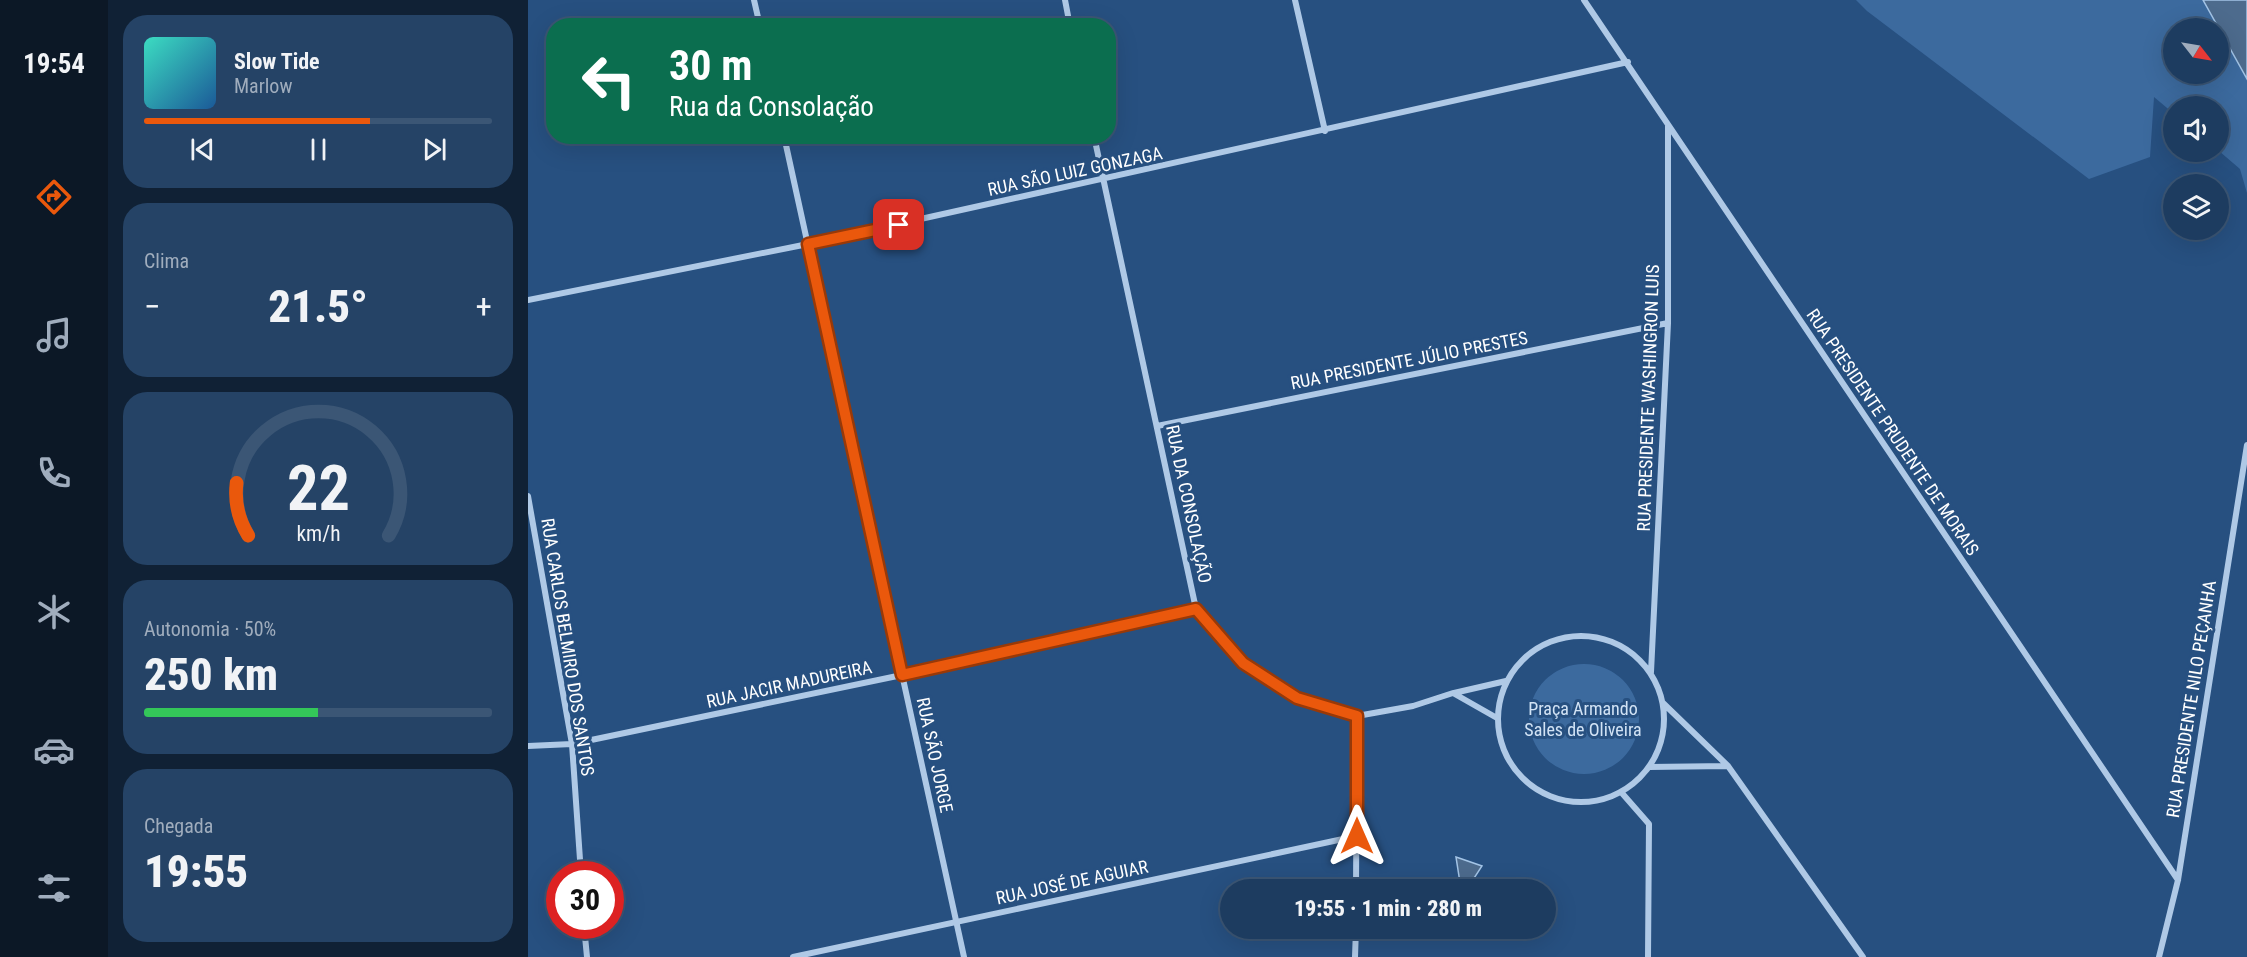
<!DOCTYPE html>
<html lang="pt">
<head>
<meta charset="utf-8">
<style>
	:root { --surface:#1d3c60; --page:#254366; --text:#f1f3f6; --muted:#a0adbd; --line:#3b5675; --accent:#ea580c }
	body { margin:0; font-family:"Roboto Condensed",sans-serif; background:var(--page); color:var(--text); height:100vh; display:flex; flex-direction:column; font-size:22px; white-space:nowrap }
	* { box-sizing:border-box; margin:0 }
	p { font-size:20px; color:var(--muted) }
	.icon { flex:none; width:33px; height:33px; fill:none; stroke:currentColor; stroke-width:2; stroke-linecap:round; stroke-linejoin:round }
	.map { position:relative; flex:1; overflow:hidden }
	.side { display:flex; flex-direction:column; gap:15px; padding:15px; background:#102135; width:420px }
	.side>* { flex:none }
	.banner { position:absolute; left:18px; top:18px; width:570px; height:126px; border-radius:24px; box-shadow:0 6px 24px #0002,0 0 0 2px var(--line); background:#0b6e4f; color:#fff; overflow:hidden }
	.needle { width:39px; rotate:121deg }
	.buttons { position:absolute; left:1635px; top:18px; display:grid; gap:12px }
	.buttons a { display:grid; place-items:center; width:66px; height:66px; border-radius:50%; background:var(--surface); box-shadow:0 6px 24px #0002,0 0 0 2px var(--line); font-size:30px }
	.speed { position:absolute; left:18px; top:861px; display:flex; gap:12px; font-size:30px; font-weight:700; text-align:center }
	.speed>* { display:grid; place-content:center; width:78px; height:78px; border-radius:50%; background:var(--surface); box-shadow:0 6px 24px #0002,0 0 0 2px var(--line); line-height:1 }
	.speed .limit { border:9px solid #d22; background:#fff; color:#111 }
	.pin { position:absolute; display:grid; place-items:center; width:51px; height:51px; color:#fff; margin:-26px; border-radius:12px; box-shadow:0 3px 9px #0006 }
	.me { position:absolute; width:66px; margin:-33px; rotate:0deg; stroke-linejoin:round; filter:drop-shadow(0 0 4px #0008) }
	.turn { display:flex; align-items:center; gap:21px; height:126px; padding:0 24px; font-size:27px }
	.turn .icon { width:78px; height:78px; stroke-width:2.5 }
	.turn b { display:block; font-size:42px; line-height:51px }
	.big { font-size:45px; font-weight:800; line-height:1.1 }
	.side .card { flex:1; display:flex; flex-direction:column; justify-content:center; gap:9px; min-width:0; padding:0 21px; border-radius:24px; background:var(--page) }
	.side .dial { align-items:center; gap:0 }
	.dial svg { height:156px; overflow:visible; fill:none; stroke:var(--line); stroke-width:7; stroke-linecap:round; text-anchor:middle }
	.dial text { fill:var(--text); stroke:none }
	.song { display:flex; align-items:center; gap:18px }
	.cover { width:72px; height:72px; border-radius:9px; background:linear-gradient(135deg,hsl(170 70% 55%),hsl(210 70% 35%)) }
	.played { height:6px; border-radius:3px; background:linear-gradient(90deg,var(--accent) 65%,var(--line) 65%) }
	.keys { display:flex; justify-content:space-around; direction:ltr }
	.heat { display:flex; justify-content:space-between; align-items:center; font-size:33px; direction:ltr }
	.charge { height:9px; border-radius:4px; background:linear-gradient(90deg,#34c759 50%,var(--line) 0) }
	.trip { position:absolute; left:692px; top:879px; width:336px; height:60px; border-radius:30px; background:var(--surface); box-shadow:0 6px 24px #0002,0 0 0 2px var(--line); font-weight:800; line-height:60px; text-align:center }
	main { display:flex; flex:1; min-height:0 }
	.menu { display:flex; flex-direction:column; width:108px; justify-content:space-around; align-items:center; background:#0c1826; color:var(--muted) }
	.menu .icon { width:42px; height:42px }
	.menu .active { color:var(--accent) }
	.menu b { font-size:27px; color:var(--text) }
	.map>svg:first-child { display:block }
	.green { fill:#3c6a9e; fill-rule:evenodd }
	.water { fill:#4d6b8d; stroke:#a3c4e6; stroke-width:1.5 }
	.lines { fill:none; stroke-linecap:round; stroke-linejoin:round }
	.minor { stroke:#afc9e6; stroke-width:6 }
	.route-casing { stroke:#983908; stroke-width:15 }
	.route { stroke:#ea580c; stroke-width:10 }
	.labels { text-anchor:middle; dominant-baseline:central; stroke-width:6; stroke-linejoin:round; paint-order:stroke }
	.street-label { font-size:18px; fill:#fff; stroke:#275080 }
	.park-label { font-size:18px; fill:#d2e3f5; stroke:#275080 }
</style>
</head>
<body>
<main>
<nav class="menu">
<b>19:54</b>
<svg class="icon active" aria-label="directions" viewBox="0 0 24 24"><path d="M12 3l9 9-9 9-9-9zM9 14v-3h6M13 9l2 2-2 2"/></svg>
<svg class="icon" aria-label="music" viewBox="0 0 24 24"><path d="M9 18V5l10-2v13"/><circle cx="6" cy="18" r="3"/><circle cx="16" cy="16" r="3"/></svg>
<svg class="icon" aria-label="phone" viewBox="0 0 24 24"><path d="M5 4h4l2 5-3 2q2 4 5 5l2-3 5 2v4C11 20 4 13 5 4z"/></svg>
<svg class="icon" aria-label="climate" viewBox="0 0 24 24"><path d="M12 3v18M4 7l16 10M4 17L20 7"/></svg>
<svg class="icon" aria-label="car" viewBox="0 0 24 24"><path d="M5 17H2v-5l4-1 3-4h7l3 4 3 1v5h-3M9 17h6M6 11h13"/><circle cx="7" cy="17" r="2"/><circle cx="17" cy="17" r="2"/></svg>
<svg class="icon" aria-label="filters" viewBox="0 0 24 24"><path d="M4 7h16M4 17h16"/><circle cx="9" cy="7" r="2"/><circle cx="15" cy="17" r="2"/></svg>
</nav>
<section class="side">
<div class="card">
<div class="song"><i class="cover"></i><div><b>Slow Tide</b><p>Marlow</p></div></div>
<div class="played"></div>
<div class="keys"><svg class="icon" aria-label="previous" viewBox="0 0 24 24"><path d="M18 5L8 12l10 7zM5 5v14"/></svg><svg class="icon" aria-label="pause" viewBox="0 0 24 24"><path d="M8 5v14M16 5v14"/></svg><svg class="icon" aria-label="next" viewBox="0 0 24 24"><path d="M6 5l10 7-10 7zM19 5v14"/></svg></div>
</div>
<div class="card"><p>Clima</p>
<div class="heat"><a>−</a><b class="big">21.5°</b><a>+</a></div>
</div>
<div class="card dial"><svg viewBox="0 0 100 80">
<path d="M14 69A42 42 0 1 1 86 69"/>
<path d="M14 69A42 42 0 0 1 8 42" stroke="#ea580c"/>
<text x="50" y="56" font-size="32" font-weight="700">22</text>
<text x="50" y="72" font-size="11">km/h</text>
</svg></div>
<div class="card"><p>Autonomia · 50%</p><b class="big">250 km</b><div class="charge"></div></div>
<div class="card"><p>Chegada</p><b class="big">19:55</b></div>
</section>
<div class="map">
<svg width="1719" height="957" viewBox="0 0 1719 957">
	<rect width="100%" height="100%" fill="#275080"/>
	<path class="green" d="M 1328,0 L 1675,0 L 1719,79 L 1719,193 L 1712,169 L 1691,151 L 1690,106 L 1646,106 L 1645,113 L 1626,97 L 1622,157 L 1561,179 L 1339,11 ZM 1646,28 L 1690,28 L 1690,74 L 1646,74 Z
		M1001 719a55 55 0 1 1 110 0a55 55 0 1 1-110 0Z"/>
	<path class="water" d="M 1675,0 L 1719,0 L 1719,79 Z
		M 928,857 L 954,866 L 939,889 L 933,889 Z"/>
	<g class="lines">
		<path class="minor" d="M 226,0 L 232,26
			M 537,0 L 542,26
			M 767,0 L 797,131
			M 1056,0 L 1650,880
			M 256,136 L 436,957
			M 566,136 L 668,609 L 715,663 L 769,697 L 829,716 L 885,706 L 925,693 L 969,718
			M 0,300 L 280,244 L 1100,62
			M 629,426 L 1140,323
			M 0,496 L 44,744 L 53,874
			M970 719a83 83 0 1 1 166 0a83 83 0 1 1-166 0Z
			M 1123,672 L 1140,323 L 1140,126
			M 926,693 L 978,681
			M 1135,703 L 1200,766 L 1335,957
			M 0,746 L 44,744 L 374,675 L 668,609
			M 1121,767 L 1200,766
			M 1093,792 L 1121,824 L 1120,957
			M 828,890 L 829,716
			M 56,926 L 59,957
			M 265,957 L 829,836
			M 827,957 L 828,928
			M 1631,957 L 1650,880 L 1719,445"/>
	</g>
	<g class="lines">
		<g class="route-casing">
			<path id="route" d="M 371,225 L 280,244 L 374,675 L 668,609 L 715,663 L 769,698 L 829,716 L 829,836"/>
		</g>
		<use href="#route" class="route"/>
	</g>
	<g class="labels">
		<g class="street-label">
			<text transform="translate(547 171) rotate(-12)">RUA SÃO LUIZ GONZAGA</text>
			<text transform="translate(881 360) rotate(-11)">RUA PRESIDENTE JÚLIO PRESTES</text>
			<text transform="translate(1120 398) rotate(-88)">RUA PRESIDENTE WASHINGRON LUIS</text>
			<text transform="translate(1365 432) rotate(56)">RUA PRESIDENTE PRUDENTE DE MORAIS</text>
			<text transform="translate(661 504) rotate(78)">RUA DA CONSOLAÇÃO</text>
			<text transform="translate(40 647) rotate(81)">RUA CARLOS BELMIRO DOS SANTOS</text>
			<text transform="translate(261 684) rotate(-12)">RUA JACIR MADUREIRA</text>
			<text transform="translate(1663 699) rotate(-81)">RUA PRESIDENTE NILO PEÇANHA</text>
			<text transform="translate(407 755) rotate(78)">RUA SÃO JORGE</text>
			<text transform="translate(544 882) rotate(-12)">RUA JOSÉ DE AGUIAR</text>
		</g>
		<g class="park-label">
			<text x="1055" y="708">Praça Armando<tspan x="1055" dy="21">Sales de Oliveira</tspan></text>
		</g>
	</g>
</svg>
<div class="buttons">
<a><svg class="needle" viewBox="-14 -14 28 28"><path d="M0-13l5 13h-10z" fill="#e53935"/><path d="M0 13l5-13h-10z" fill="#a0adbd"/></svg></a>
<a><svg class="icon" aria-label="sound" viewBox="0 0 24 24"><path d="M4 9h4l5-4v14l-5-4H4zM17 9q2 3 0 6"/></svg></a>
<a><svg class="icon" aria-label="layers" viewBox="0 0 24 24"><path d="M12 4l9 5-9 5-9-5zM3 14l9 5 9-5"/></svg></a>
</div>
<div class="speed"><div class="limit">30</div></div>
<div class="pin" style="left:371px;top:225px;background:#d93025"><svg class="icon" aria-label="arrive" viewBox="0 0 24 24"><path d="M6 21V4h12l-3 4 3 4H6"/></svg></div>
<svg class="me" style="left:829px;top:836px" viewBox="-20 -20 40 40"><path d="M0-17L14 15 0 8-14 15z" fill="#ea580c" stroke="#fff" stroke-width="4"/></svg>
<div class="trip">19:55 · 1 min · 280 m</div>
<div class="banner">
<div class="turn"><svg class="icon" aria-label="left" viewBox="0 0 24 24"><path d="M17 20v-9H6M10 6l-5 5 5 5"/></svg><div><b>30 m</b>Rua da Consolação</div></div>
</div>
</div>
</main>
</body>
</html>
